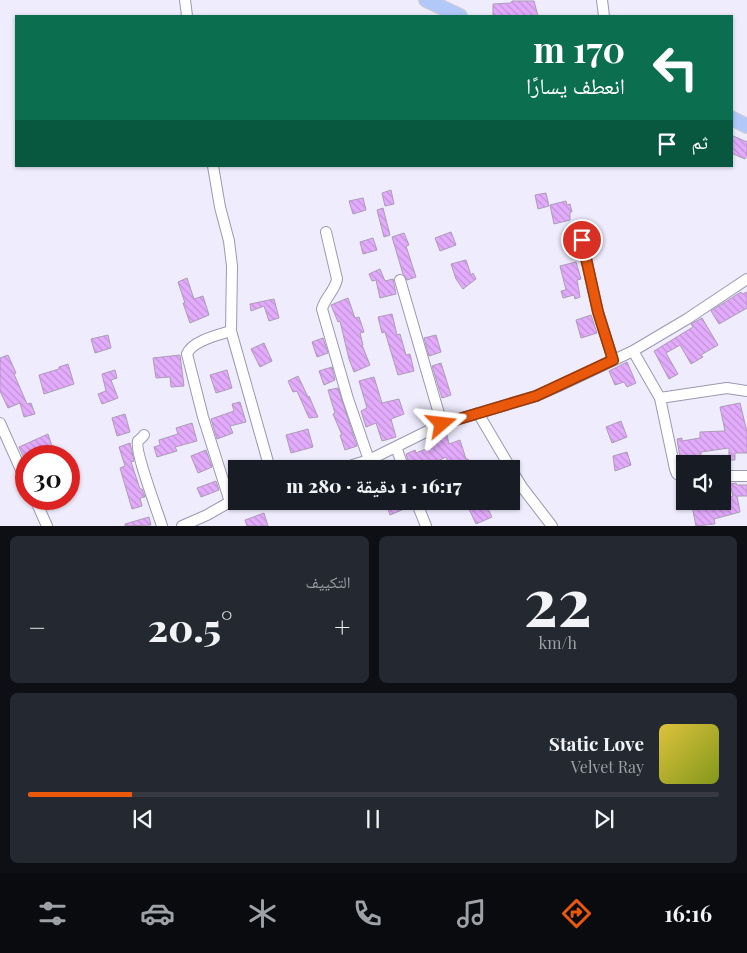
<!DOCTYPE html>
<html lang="ar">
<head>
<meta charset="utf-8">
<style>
	:root { --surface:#171b24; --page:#242831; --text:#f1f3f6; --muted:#9ea1a6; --line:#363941; --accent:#ea580c }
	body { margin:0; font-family:"Playfair Display","Noto Naskh Arabic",serif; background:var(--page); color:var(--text); direction:rtl; height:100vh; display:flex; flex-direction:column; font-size:19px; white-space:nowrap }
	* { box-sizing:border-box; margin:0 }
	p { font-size:16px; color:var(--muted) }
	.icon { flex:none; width:28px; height:28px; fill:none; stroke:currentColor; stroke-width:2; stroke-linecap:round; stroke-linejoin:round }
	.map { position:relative; height:526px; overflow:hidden; direction:ltr }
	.details { display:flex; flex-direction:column; gap:10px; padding:10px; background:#0d0f14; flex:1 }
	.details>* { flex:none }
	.top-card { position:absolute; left:15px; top:15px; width:718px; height:152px; border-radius:0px; box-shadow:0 1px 4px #0004; direction:rtl; background:#0b6e4f; color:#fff; overflow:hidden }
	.fabs { position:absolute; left:676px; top:455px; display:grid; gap:10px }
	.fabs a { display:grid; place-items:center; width:55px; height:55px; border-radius:0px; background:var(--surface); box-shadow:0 1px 4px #0004; font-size:25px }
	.speed { position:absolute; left:15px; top:445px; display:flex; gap:10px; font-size:25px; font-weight:700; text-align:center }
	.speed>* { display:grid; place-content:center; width:65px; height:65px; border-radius:50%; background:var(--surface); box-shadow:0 1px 4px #0004; line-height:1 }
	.speed .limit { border:8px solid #d22; background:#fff; color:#111 }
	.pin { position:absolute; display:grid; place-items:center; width:42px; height:42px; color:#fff; margin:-21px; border:2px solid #fff; border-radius:50%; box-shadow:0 1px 5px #0007 }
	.me { position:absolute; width:55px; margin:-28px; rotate:73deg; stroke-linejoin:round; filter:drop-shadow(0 0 4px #0008) }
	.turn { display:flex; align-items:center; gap:18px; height:105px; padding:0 25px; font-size:22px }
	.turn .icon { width:65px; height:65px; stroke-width:2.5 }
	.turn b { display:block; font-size:35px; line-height:42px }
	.then { display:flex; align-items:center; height:48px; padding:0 25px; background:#0003; gap:10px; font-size:19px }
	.big { font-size:38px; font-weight:800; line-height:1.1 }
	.details .widget { flex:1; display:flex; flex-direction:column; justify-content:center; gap:8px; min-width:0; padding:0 18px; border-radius:8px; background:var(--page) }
	.details .dial { align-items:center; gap:0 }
	.dial b { font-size:65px; line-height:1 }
	.song { display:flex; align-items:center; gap:15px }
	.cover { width:60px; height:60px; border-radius:8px; background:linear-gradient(135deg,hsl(50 70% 55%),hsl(70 70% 35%)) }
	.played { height:5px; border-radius:2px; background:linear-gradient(90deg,var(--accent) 15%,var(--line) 15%) }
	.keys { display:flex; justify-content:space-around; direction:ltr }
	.heat { display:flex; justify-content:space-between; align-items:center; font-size:28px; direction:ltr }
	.details .tiles { flex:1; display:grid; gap:10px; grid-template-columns:1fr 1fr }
	.widget:last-child { grid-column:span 2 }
	.trip { position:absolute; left:228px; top:460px; width:292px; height:50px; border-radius:0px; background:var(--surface); box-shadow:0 1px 4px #0004; font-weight:800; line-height:50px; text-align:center; direction:rtl }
	.dock { display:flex; height:80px; justify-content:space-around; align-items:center; background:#090b0e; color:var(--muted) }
	.dock .icon { width:35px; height:35px }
	.dock .selected { color:var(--accent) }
	.dock b { font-size:22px; color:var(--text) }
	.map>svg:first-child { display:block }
	.building { fill:url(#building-back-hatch); stroke:#ac9cb4 }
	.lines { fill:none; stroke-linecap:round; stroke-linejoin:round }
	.minor-casing { stroke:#9b99b3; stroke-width:12 }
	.highway-casing { stroke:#d1d0d2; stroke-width:16 }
	.minor { stroke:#fff; stroke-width:10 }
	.highway { stroke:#b2c8f9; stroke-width:14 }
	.route-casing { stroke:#983908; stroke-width:12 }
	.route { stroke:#ea580c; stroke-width:9 }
</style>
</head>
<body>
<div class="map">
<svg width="747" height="526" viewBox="0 0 747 526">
	<defs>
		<pattern id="building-back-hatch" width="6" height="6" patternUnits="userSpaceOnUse" patternTransform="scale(1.25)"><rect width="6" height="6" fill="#e3abfc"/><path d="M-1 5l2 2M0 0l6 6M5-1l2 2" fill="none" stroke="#c292d8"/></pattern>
	</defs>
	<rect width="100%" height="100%" fill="#eeecfd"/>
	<path class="building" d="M 512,1 L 534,1 L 538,16 L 493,16 L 493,4 L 511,3 Z
		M 731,135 L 747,142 L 747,155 L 745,159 L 731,153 Z
		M 391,190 L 394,204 L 385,206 L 382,193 Z
		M 546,193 L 549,206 L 538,209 L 535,195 Z
		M 363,198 L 366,210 L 353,214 L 349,201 Z
		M 566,201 L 567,205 L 570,204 L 572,212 L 570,212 L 570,220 L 554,224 L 550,205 Z
		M 383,208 L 390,235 L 384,237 L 377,210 Z
		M 451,232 L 456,245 L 440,251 L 435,238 Z
		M 404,233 L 409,245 L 406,246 L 416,277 L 407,280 L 403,274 L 392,237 Z
		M 373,238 L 377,250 L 363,254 L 360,242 Z
		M 466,260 L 471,275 L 473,273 L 476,279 L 463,289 L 456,279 L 451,264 Z
		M 576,262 L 581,279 L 577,280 L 580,297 L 575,299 L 574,295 L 563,298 L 561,291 L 566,290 L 560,266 Z
		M 380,269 L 385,281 L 393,279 L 396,294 L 380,298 L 376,280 L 372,281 L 369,274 Z
		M 187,278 L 194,299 L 203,296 L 209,315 L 190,323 L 183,303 L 185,303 L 178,282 Z
		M 741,292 L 742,294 L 747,292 L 747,308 L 719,324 L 711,311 Z
		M 348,298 L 355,318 L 359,317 L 364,332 L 360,333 L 363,345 L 362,345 L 370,365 L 354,372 L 349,359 L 340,321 L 338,322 L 331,305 Z
		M 274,299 L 279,318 L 269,321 L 264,306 L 251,311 L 250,304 Z
		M 392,314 L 397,335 L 400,334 L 406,355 L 410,354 L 414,371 L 398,375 L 385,332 L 382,333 L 378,317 Z
		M 591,315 L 597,333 L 581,338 L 576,320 Z
		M 702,318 L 718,345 L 701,355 L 703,357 L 691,364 L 680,345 L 666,353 L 678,374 L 669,379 L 654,351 L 693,327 L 691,324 Z
		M 108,335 L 111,348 L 95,353 L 91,339 Z
		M 436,335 L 441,352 L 429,356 L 424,338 Z
		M 323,338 L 328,353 L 317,357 L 312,342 Z
		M 264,343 L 272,361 L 260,367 L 251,349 Z
		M 8,355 L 16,373 L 14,374 L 27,404 L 31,403 L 35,414 L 24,417 L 20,403 L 8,408 L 0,391 L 0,358 Z
		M 180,355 L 184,386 L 171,387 L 170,377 L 156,378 L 153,358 Z
		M 627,362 L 636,383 L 627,387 L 624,382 L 615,385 L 609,371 Z
		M 441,363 L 451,395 L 442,398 L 432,366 Z
		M 68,364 L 74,384 L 44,394 L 39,375 L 59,369 L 59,367 Z
		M 332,367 L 335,380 L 324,385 L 319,371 Z
		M 115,370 L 117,378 L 111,380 L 118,398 L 102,404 L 98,394 L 106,391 L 102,374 Z
		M 227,370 L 232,388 L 216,393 L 210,375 Z
		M 298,376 L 308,397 L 309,396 L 318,417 L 309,418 L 297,391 L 293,392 L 288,381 Z
		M 374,377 L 382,403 L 399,399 L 404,414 L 391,419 L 396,437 L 382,441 L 376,423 L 366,427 L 361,411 L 367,408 L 359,381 Z
		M 338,388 L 357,446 L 345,450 L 340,435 L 342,435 L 333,414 L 335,413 L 328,390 Z
		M 240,402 L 246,422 L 230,426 L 233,433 L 217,439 L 211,419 L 234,411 L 232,404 Z
		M 740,403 L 746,428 L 747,428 L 747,453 L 735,453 L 735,460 L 729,460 L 729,448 L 701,452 L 701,464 L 681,464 L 677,439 L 682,438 L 682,441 L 700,438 L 700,432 L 725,431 L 720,407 Z
		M 125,414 L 130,432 L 117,436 L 112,418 Z
		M 621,421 L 627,437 L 612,443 L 606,427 Z
		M 192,423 L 197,441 L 175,447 L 177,451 L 157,457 L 154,447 L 160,445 L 159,440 L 178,434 L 176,428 Z
		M 308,429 L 313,447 L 291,453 L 286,435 Z
		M 48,434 L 52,446 L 24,458 L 19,447 Z
		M 447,435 L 449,444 L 460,440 L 466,459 L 468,459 L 472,469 L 451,469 L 446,457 L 421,469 L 411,469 L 406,454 L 415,450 L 416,453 L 428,448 L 426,445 Z
		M 130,443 L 134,461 L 131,462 L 140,489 L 142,489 L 145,497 L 140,498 L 142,506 L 132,509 L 120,468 L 125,466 L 119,447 Z
		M 206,450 L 212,467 L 198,473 L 191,456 Z
		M 627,452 L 631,465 L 615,471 L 613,456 Z
		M 216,481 L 219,490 L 201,497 L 197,488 Z
		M 736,483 L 737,485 L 747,485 L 747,496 L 737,496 L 740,512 L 714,519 L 715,524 L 696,526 L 691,501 L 710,501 L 710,504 L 726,501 L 725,498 L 733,496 L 730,484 Z
		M 385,501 L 406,501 L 409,507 L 390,515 Z
		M 484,501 L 498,501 L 487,507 L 492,517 L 476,524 L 469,509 Z
		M 264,513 L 268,526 L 247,526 L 245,520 Z
		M 149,517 L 151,525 L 125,526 L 125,524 Z"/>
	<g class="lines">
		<g class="minor-casing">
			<path id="minor" d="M 185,0 L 187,16
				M 602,0 L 604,16
				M 213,166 L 220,207 L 229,241 L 232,266 L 231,331 L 270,469
				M 326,232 L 337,279 C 335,291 325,297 322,309 L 348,399 L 369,460
				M 582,241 L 598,312 L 613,360
				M 400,280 L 442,424
				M 633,351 L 660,398 L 675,469 L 677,474 L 685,478
				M 660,398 L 727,388 L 747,391
				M 478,413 L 511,469
				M 0,423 L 26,481
				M 144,435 C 144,436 139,440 138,441 C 134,450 158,513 162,526
				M 396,447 L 404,469
				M 340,469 L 369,460 L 442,424 L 536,396 L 559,386 L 633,351 L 687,319 L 747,279
				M 511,469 L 522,487 L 552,526
				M 722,476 L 747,476
				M 35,499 L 47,526
				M 416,501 L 426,526
				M 230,502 L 203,417 L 187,354 C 192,341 218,335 231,331
				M 182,526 L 207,515 L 235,499"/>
		</g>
		<g class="highway-casing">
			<path id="highway" d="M 426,0 L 460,16
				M 731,118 L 747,126"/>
		</g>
		<use href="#minor" class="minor"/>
		<use href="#highway" class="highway"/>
	</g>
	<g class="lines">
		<g class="route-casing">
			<path id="route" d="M 442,424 L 536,396 L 613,360 L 598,312 L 582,240"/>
		</g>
		<use href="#route" class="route"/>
	</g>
</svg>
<div class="fabs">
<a><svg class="icon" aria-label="sound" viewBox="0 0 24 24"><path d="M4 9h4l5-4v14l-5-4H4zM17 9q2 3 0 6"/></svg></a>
</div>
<div class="speed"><div class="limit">30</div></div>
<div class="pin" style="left:582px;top:240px;background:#d93025"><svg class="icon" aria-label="arrive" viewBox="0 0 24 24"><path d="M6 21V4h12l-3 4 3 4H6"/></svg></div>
<svg class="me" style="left:442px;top:424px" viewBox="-20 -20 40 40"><path d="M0-17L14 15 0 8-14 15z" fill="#ea580c" stroke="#fff" stroke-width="4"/></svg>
<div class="trip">16:17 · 1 دقيقة · 280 m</div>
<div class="top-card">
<div class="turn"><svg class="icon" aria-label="left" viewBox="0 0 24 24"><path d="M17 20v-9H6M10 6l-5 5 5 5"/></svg><div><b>170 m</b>انعطف يسارًا</div></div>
<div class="then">ثم<svg class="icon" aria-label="arrive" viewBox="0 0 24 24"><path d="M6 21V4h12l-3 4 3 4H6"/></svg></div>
</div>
</div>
<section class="details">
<div class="tiles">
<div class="widget dial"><b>22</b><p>km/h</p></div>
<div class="widget"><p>التكييف</p>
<div class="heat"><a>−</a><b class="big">20.5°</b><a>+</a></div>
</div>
<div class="widget">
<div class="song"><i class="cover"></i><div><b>Static Love</b><p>Velvet Ray</p></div></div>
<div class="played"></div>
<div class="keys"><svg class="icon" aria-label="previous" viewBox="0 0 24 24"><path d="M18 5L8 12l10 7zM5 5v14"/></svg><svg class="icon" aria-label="pause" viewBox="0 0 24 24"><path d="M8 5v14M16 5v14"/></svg><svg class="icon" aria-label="next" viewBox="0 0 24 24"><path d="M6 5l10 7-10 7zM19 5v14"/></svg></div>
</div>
</div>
</section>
<nav class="dock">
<b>16:16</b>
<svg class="icon selected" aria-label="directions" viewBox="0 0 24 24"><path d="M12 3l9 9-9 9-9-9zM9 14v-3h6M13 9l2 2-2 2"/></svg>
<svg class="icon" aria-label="music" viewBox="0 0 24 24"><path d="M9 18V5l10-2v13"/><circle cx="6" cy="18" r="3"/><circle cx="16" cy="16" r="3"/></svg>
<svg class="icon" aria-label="phone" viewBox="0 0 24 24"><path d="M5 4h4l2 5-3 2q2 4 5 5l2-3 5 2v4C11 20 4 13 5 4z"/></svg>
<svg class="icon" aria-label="climate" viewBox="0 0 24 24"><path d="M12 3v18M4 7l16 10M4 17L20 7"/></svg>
<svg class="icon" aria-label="car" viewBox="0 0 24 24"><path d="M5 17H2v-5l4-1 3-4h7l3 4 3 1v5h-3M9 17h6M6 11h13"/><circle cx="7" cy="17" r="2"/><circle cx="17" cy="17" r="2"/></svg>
<svg class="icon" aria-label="filters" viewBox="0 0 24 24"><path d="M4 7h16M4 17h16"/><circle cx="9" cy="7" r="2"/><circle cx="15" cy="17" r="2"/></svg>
</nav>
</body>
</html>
